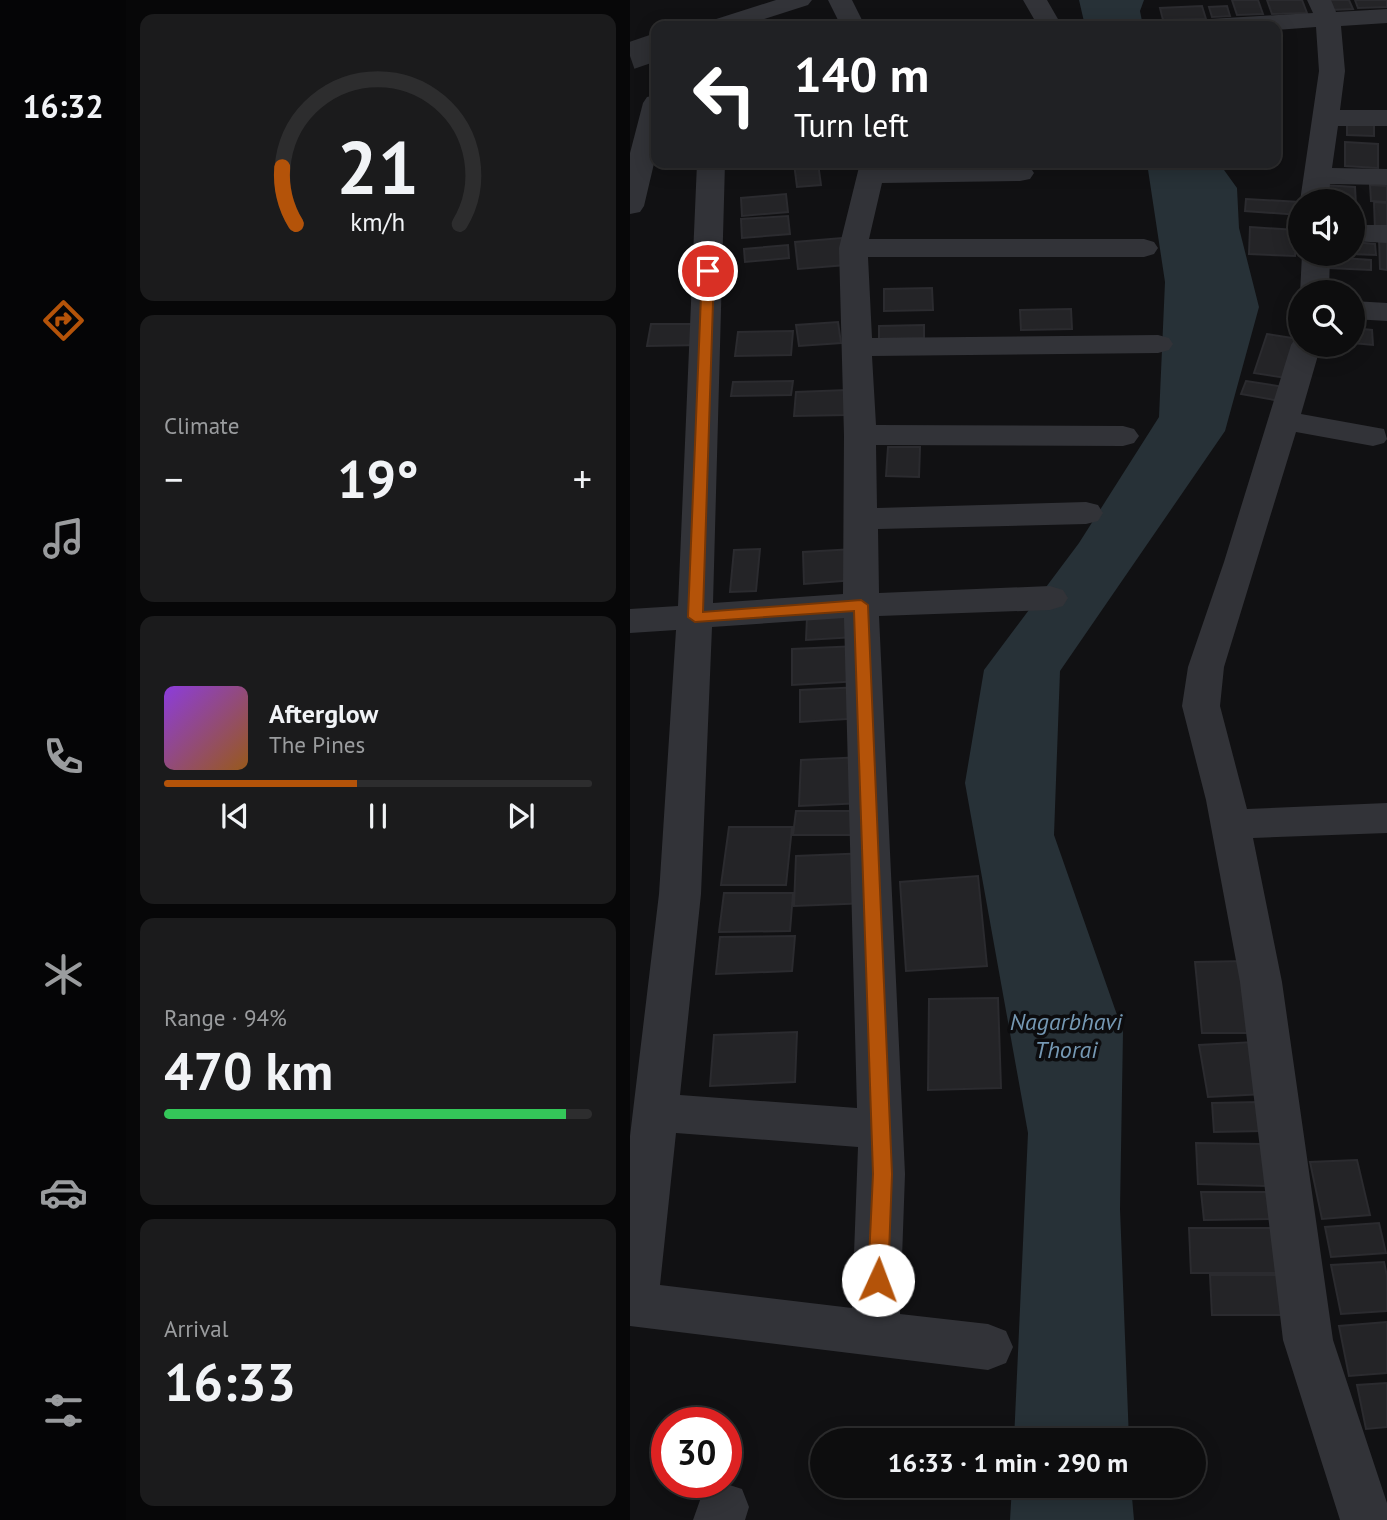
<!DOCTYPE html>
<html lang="en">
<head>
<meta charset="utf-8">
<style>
	:root { --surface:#0d0d0e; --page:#1b1b1c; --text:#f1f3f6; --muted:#9a9c9e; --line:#2d2d2e; --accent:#b45309 }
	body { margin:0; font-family:"PT Sans",sans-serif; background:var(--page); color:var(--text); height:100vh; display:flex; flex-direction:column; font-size:26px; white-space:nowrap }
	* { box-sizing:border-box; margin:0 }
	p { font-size:23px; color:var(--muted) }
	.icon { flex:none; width:38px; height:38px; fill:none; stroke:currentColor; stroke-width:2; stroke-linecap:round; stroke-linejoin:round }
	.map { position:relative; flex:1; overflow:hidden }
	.details { display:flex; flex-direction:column; gap:14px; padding:14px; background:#070708; width:504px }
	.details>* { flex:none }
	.banner { position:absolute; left:21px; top:21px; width:630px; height:147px; border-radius:14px; box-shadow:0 4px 18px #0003,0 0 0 2px var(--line); background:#202124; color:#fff; overflow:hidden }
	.fabs { position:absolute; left:658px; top:189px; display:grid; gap:14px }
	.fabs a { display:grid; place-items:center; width:77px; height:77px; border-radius:50%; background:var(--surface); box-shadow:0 4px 18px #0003,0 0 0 2px var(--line); font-size:35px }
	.speed { position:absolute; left:21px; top:1407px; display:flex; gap:14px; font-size:35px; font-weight:700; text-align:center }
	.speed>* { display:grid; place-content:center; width:91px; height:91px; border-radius:50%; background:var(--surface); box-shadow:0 4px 18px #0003,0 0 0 2px var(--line); line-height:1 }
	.speed .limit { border:10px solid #d22; background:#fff; color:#111 }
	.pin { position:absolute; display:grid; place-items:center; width:60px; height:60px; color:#fff; margin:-30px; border:4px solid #fff; border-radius:50%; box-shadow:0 2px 7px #0007 }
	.me { position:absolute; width:77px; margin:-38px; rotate:2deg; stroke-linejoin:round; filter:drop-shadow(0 0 5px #0008) }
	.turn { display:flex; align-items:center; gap:24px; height:147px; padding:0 28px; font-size:32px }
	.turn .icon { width:91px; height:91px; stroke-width:2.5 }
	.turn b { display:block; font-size:49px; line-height:60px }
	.big { font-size:52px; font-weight:700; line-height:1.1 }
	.details .tile { flex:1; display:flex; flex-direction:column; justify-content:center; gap:10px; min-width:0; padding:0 24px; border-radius:14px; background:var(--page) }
	.details .dial { align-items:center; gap:0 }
	.dial svg { height:182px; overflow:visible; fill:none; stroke:var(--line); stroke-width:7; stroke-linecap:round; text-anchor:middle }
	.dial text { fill:var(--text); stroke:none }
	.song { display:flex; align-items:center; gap:21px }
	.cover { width:84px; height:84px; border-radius:10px; background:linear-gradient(135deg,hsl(270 70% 55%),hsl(30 70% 35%)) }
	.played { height:7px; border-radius:4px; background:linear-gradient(90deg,var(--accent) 45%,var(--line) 45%) }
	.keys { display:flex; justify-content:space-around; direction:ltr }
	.heat { display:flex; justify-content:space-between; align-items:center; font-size:38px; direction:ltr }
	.charge { height:10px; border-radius:5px; background:linear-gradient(90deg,#34c759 94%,var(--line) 0) }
	.trip { position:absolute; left:180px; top:1428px; width:396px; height:70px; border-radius:35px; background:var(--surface); box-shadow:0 4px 18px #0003,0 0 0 2px var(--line); font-weight:700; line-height:70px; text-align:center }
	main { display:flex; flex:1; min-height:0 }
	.tab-bar { display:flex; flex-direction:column; width:126px; justify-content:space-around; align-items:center; background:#050506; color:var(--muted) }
	.tab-bar .icon { width:49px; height:49px }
	.tab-bar .current { color:var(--accent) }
	.tab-bar b { font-size:32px; color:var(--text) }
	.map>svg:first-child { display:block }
	.water { fill:#273137 }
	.building { fill:#242427; stroke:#2b2b2f; stroke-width:2 }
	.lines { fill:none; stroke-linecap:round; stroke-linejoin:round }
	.minor-tunnel { stroke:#2e2f33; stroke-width:27; stroke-dasharray:27 14; stroke-linecap:butt }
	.minor { fill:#323338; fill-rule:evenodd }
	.route { fill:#b45309; stroke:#753606; stroke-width:2 }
	.labels { text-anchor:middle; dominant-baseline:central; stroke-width:7; stroke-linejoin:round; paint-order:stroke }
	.water-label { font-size:24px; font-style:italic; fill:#7598b3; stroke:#0c0c0e }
</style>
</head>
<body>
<main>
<nav class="tab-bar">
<b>16:32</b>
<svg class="icon current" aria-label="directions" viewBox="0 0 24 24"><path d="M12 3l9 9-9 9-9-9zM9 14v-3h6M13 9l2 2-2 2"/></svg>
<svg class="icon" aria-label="music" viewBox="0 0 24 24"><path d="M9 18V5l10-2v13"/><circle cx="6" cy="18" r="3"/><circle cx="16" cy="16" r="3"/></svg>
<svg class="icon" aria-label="phone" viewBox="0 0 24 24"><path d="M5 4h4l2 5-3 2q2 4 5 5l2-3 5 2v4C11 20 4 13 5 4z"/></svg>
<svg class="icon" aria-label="climate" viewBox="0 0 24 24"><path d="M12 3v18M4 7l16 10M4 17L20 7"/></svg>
<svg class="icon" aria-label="car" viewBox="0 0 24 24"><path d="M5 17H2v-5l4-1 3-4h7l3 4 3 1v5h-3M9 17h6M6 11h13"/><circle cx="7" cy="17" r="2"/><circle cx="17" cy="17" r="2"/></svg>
<svg class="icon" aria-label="filters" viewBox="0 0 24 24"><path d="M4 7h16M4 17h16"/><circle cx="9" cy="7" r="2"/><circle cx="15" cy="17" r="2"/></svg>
</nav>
<section class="details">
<div class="tile dial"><svg viewBox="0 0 100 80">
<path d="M14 69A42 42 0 1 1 86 69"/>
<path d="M14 69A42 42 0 0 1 8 44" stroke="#b45309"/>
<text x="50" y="56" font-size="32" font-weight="700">21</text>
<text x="50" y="72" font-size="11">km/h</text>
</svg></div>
<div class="tile"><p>Climate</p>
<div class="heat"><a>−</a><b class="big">19°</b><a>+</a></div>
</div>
<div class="tile">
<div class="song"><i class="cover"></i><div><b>Afterglow</b><p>The Pines</p></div></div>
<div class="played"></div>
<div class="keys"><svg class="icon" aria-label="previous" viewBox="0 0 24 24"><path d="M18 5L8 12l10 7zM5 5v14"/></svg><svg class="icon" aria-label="pause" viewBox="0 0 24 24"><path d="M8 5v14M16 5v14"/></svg><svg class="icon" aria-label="next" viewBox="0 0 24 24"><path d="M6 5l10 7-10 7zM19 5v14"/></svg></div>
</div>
<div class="tile"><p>Range · 94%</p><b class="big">470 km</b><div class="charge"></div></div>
<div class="tile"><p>Arrival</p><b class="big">16:33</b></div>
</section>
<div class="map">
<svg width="757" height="1520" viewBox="0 0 757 1520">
	<rect width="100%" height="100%" fill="#111113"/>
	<path class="water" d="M 449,0 L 514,0 L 510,11 L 513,26 L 455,26 Z
		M 517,163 L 589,163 L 607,188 L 609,228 L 629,307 L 595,431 L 430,671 L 424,835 L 493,1032 L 490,1209 L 499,1440 L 384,1440 L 398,1133 L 335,783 L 354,670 L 449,543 L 529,417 L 535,282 Z
		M 382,1486 L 501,1486 L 504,1520 L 380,1520 Z"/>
	<path class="building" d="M 602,0 L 628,0 L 633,14 L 607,15 Z
		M 637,0 L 672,0 L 677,13 L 642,14 Z
		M 695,0 L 719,0 L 723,9 L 700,10 Z
		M 725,0 L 757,0 L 757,7 L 728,8 Z
		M 572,6 L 576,19 L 533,20 L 530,8 Z
		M 597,6 L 600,16 L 582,17 L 579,7 Z
		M 717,120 L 744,121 L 744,136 L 717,135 Z
		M 715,142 L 748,144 L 748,168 L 715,166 Z
		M 164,163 L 188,163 L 191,185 L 167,187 Z
		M 693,185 L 725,187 L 726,205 L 723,205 L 723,201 L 693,201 Z
		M 740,185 L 757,186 L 757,202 L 741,201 Z
		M 156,194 L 158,212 L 112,216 L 111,198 Z
		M 616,199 L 670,202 L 670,215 L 615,211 Z
		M 744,202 L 757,203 L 757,230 L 745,230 Z
		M 158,216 L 160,234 L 112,238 L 111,219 Z
		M 620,227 L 666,230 L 665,256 L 619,254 Z
		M 212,238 L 216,265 L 168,269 L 165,242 Z
		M 749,238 L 757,238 L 757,270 L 750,269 Z
		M 723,242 L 745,244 L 746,255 L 721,254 Z
		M 158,245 L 159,258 L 115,262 L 114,249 Z
		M 698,257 L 741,260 L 741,270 L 698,268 Z
		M 302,288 L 303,310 L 254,311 L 254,289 Z
		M 441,309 L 442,329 L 391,330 L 390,310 Z
		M 208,322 L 211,343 L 169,346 L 166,325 Z
		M 21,324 L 74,324 L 71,345 L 17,346 Z
		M 294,325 L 294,338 L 249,339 L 249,326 Z
		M 723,328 L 742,330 L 743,345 L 723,343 Z
		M 163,331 L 161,355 L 105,356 L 108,332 Z
		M 637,334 L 669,339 L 656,378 L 624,373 Z
		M 163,381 L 161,395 L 101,396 L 103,382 Z
		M 616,381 L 654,387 L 650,401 L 611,394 Z
		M 217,390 L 216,415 L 164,416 L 166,392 Z
		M 258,447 L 290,447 L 289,477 L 256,476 Z
		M 130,549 L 126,591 L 100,592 L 104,550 Z
		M 224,549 L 225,580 L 174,584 L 173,552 Z
		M 224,615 L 225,637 L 176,640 L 177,617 Z
		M 228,646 L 230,681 L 162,685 L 162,649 Z
		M 231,687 L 232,718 L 170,722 L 170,690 Z
		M 233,757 L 233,803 L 169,806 L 171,760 Z
		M 166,811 L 235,811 L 234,835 L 163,835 Z
		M 99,827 L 162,827 L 156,885 L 91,885 Z
		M 239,853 L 239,903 L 164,906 L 166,856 Z
		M 348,876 L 357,966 L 276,971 L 270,882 Z
		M 94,893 L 163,893 L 160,931 L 89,932 Z
		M 165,936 L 162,971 L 86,974 L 90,937 Z
		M 617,961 L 625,1033 L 572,1033 L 565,962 Z
		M 368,998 L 371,1088 L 298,1090 L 299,999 Z
		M 167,1032 L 165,1082 L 80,1086 L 84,1035 Z
		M 625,1042 L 634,1094 L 578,1097 L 569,1045 Z
		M 629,1102 L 633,1131 L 584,1132 L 582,1103 Z
		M 566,1143 L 633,1144 L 636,1186 L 568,1184 Z
		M 727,1160 L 740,1215 L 692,1219 L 680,1162 Z
		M 571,1192 L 646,1192 L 650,1219 L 574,1220 Z
		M 749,1223 L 756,1253 L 701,1257 L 695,1227 Z
		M 559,1228 L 644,1228 L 649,1273 L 561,1273 Z
		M 754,1262 L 757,1276 L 757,1311 L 711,1314 L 701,1265 Z
		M 580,1275 L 655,1275 L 659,1315 L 582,1315 Z
		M 757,1322 L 757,1373 L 719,1376 L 709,1326 Z
		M 757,1383 L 757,1427 L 736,1429 L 727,1385 Z"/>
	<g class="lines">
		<path class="minor-tunnel" d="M 0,56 L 26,47"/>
		<path class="minor" d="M 146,0 L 182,0 L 178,5 L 113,26 L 77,26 L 80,21 Z
			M 198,0 L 222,0 L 235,26 L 211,26 Z
			M 393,0 L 417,0 L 432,26 L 408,26 Z
			M 677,0 L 701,0 L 706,12 L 757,9 L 757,23 L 711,26 L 715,71 L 710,110 L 757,110 L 757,126 L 708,126 L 702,168 L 757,169 L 757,185 L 700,184 L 698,201 L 670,201 L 689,71 L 686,27 L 646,30 L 646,26 L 567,26 L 570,21 L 579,19 L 683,13 Z
			M 26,95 L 26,155 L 14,206 L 10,212 L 0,214 L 0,153 L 13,103 L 17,97 Z
			M 67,163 L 95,163 L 83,603 L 213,594 L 214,435 L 209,248 L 230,163 L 256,163 L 256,167 L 390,165 L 400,167 L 404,173 L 400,179 L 390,181 L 252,183 L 239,239 L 514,239 L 524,242 L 528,248 L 524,254 L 514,257 L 238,257 L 242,338 L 528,335 L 539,338 L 543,344 L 539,350 L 528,353 L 242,356 L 246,425 L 493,426 L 504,429 L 509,436 L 504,443 L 493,446 L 246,445 L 247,508 L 456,502 L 468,505 L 473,513 L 468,521 L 456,524 L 248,529 L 249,593 L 420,586 L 433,590 L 438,598 L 433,606 L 420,610 L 249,616 L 275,1174 L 270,1314 L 358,1324 L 376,1331 L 383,1347 L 376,1363 L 358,1370 L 0,1326 L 0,1136 L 29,894 L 46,630 L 0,633 L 0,609 L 48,606 ZM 214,618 L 227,1108 L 50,1095 L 71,894 L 82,627 ZM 46,1133 L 228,1147 L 222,1308 L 30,1285 Z
			M 723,225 L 757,225 L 757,243 L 723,241 Z
			M 672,254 L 700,254 L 699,292 L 670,294 Z
			M 723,301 L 757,303 L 757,321 L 723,319 Z
			M 670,337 L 670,345 L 691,345 L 671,414 L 754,429 L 757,439 L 754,443 L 743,446 L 666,432 L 594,667 L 590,706 L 617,809 L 757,803 L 757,833 L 623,838 L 652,982 L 703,1340 L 757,1503 L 757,1520 L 710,1520 L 653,1340 L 610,982 L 576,800 L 552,706 L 558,667 L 594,562 L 661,345 L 665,339 Z
			M 90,1482 L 112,1489 L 119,1507 L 115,1520 L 63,1520 L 74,1489 Z"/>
	</g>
	<path class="route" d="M 78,267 L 84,271 L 73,612 L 231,600 L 238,605 L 262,1174 L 258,1280 L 255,1286 L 248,1289 L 241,1286 L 238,1280 L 243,1174 L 224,611 L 65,622 L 58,617 L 72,271 Z"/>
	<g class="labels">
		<g class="water-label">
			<text x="436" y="1021">Nagarbhavi<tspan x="436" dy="28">Thorai</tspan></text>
		</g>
	</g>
</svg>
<div class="fabs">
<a><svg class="icon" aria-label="sound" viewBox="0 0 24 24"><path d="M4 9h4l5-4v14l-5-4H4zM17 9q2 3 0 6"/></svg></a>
<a><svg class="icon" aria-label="search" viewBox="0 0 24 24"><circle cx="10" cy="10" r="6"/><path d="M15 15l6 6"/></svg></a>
</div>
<div class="speed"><div class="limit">30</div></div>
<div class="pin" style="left:78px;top:271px;background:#d93025"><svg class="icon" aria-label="arrive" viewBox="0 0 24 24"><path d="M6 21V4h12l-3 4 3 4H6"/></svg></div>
<svg class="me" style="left:248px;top:1280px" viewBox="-20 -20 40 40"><circle r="19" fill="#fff"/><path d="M0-13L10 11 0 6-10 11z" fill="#b45309"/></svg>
<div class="trip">16:33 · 1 min · 290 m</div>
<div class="banner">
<div class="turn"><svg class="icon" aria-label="left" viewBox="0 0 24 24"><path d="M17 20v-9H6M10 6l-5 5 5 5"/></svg><div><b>140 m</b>Turn left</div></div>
</div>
</div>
</main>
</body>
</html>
